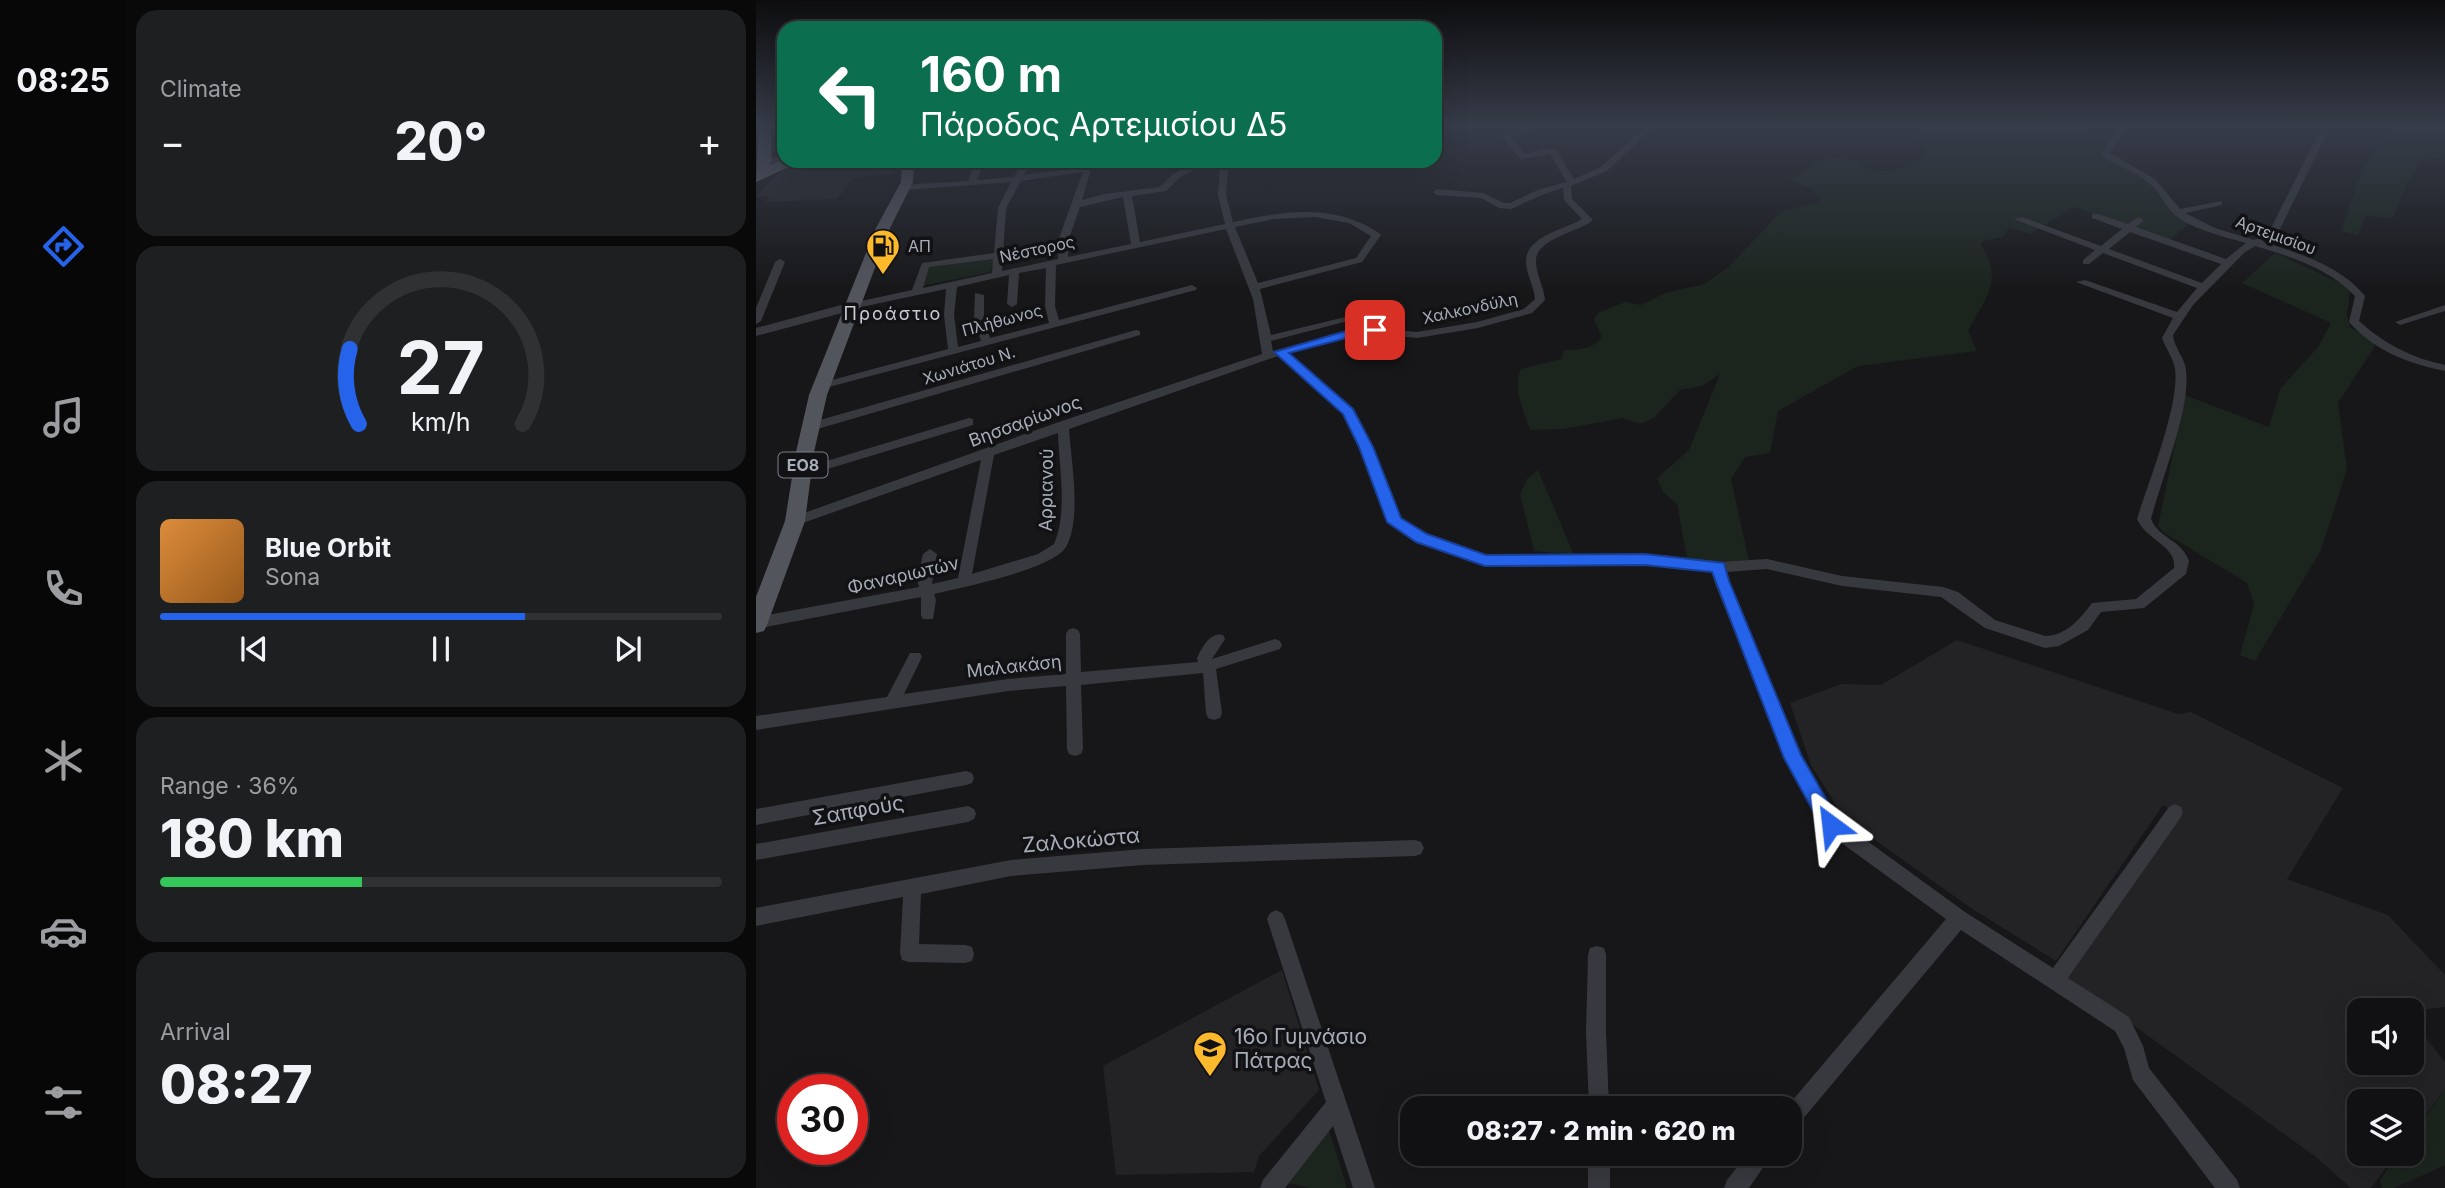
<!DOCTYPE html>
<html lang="en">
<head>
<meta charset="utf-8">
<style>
	:root { --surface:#111113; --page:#1e1f21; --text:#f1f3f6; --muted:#9c9da0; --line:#303133; --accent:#2563eb }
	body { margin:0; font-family:Inter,sans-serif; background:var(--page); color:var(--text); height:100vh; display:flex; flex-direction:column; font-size:26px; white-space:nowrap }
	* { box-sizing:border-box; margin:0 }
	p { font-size:23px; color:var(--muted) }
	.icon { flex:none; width:38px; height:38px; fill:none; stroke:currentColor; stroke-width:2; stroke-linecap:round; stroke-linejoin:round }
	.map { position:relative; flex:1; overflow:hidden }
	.sheet { display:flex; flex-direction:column; gap:10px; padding:10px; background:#09090a; width:630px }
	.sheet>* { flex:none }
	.top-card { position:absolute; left:21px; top:21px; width:665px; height:147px; border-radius:21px; box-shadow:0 7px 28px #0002,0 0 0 2px var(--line); background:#0b6e4f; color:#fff; overflow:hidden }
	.tools { position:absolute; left:1591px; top:998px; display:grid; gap:14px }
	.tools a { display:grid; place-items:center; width:77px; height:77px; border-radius:14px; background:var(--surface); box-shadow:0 7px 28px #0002,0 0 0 2px var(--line); font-size:35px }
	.speed { position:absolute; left:21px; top:1074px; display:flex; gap:14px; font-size:35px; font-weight:700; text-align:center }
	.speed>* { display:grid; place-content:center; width:91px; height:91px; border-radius:50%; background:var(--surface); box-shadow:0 7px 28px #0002,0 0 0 2px var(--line); line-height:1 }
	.speed .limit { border:10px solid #d22; background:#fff; color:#111 }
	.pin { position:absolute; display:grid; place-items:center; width:60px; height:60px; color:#fff; margin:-30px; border-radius:14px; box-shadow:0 4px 10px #0006 }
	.me { position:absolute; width:77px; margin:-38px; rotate:330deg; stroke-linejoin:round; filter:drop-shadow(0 0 5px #0008) }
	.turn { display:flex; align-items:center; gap:24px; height:147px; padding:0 28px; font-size:32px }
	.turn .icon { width:91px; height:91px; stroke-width:2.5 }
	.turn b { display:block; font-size:49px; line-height:60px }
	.big { font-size:52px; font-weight:800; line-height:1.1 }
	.sheet .widget { flex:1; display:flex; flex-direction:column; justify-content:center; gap:10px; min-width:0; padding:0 24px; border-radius:21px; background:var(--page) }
	.sheet .dial { align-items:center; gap:0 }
	.dial svg { height:182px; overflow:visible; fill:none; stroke:var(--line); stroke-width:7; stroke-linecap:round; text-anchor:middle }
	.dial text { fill:var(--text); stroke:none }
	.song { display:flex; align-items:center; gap:21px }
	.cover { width:84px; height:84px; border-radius:10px; background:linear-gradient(135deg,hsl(30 70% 55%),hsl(30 70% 35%)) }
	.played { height:7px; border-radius:4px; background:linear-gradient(90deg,var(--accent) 65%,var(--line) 65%) }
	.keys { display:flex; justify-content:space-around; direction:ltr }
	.heat { display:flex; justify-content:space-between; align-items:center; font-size:38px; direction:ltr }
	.charge { height:10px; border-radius:5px; background:linear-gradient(90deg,#34c759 36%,var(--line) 0) }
	.trip { position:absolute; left:644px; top:1096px; width:402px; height:70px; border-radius:21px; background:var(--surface); box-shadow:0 7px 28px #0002,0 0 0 2px var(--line); font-weight:800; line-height:70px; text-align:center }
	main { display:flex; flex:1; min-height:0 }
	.tab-bar { display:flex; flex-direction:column; width:126px; justify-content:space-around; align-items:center; background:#070708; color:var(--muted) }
	.tab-bar .icon { width:49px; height:49px }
	.tab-bar .active { color:var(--accent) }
	.tab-bar b { font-size:32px; color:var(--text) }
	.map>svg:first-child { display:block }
	.built { fill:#232326 }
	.green { fill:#1c241e }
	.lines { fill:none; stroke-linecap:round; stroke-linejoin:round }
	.minor { fill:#38393e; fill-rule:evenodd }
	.tertiary { fill:#38393e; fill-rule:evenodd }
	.primary { fill:#53555d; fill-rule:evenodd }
	.trunk { fill:#5b5e66; fill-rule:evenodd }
	.route { fill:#2563eb; stroke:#184099; stroke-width:2 }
	.labels { text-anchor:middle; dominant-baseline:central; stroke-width:7; stroke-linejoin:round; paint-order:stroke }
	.far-street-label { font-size:16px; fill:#a8adba; stroke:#121214 }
	.far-poi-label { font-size:16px; fill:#a8adba; stroke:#121214; text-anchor:start }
	.shield { fill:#121214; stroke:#7b7e88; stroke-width:2 }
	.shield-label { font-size:16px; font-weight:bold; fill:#a8adba }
	.far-quarter-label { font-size:18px; letter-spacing:2px; fill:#caccd5; stroke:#121214 }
	.street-label { font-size:18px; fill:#a8adba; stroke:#121214 }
	.near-street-label { font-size:21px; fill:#a8adba; stroke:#121214 }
	.near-poi-label { font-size:21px; fill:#a8adba; stroke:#121214; text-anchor:start }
</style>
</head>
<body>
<main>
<nav class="tab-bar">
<b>08:25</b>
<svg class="icon active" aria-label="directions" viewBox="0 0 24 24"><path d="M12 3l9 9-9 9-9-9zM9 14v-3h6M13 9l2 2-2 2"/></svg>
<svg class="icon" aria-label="music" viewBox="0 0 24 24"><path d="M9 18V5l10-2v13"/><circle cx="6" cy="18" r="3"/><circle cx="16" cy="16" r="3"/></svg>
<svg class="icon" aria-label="phone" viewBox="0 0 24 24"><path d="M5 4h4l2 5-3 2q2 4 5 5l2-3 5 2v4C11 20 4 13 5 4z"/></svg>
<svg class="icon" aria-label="climate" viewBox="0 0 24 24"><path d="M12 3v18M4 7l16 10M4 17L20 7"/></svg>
<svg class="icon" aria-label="car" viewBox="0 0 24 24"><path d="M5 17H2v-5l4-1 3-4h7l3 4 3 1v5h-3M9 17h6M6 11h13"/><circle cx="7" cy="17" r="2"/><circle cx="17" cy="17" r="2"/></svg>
<svg class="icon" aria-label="filters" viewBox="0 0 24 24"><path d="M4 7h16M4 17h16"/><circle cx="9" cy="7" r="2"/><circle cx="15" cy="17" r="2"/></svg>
</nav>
<section class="sheet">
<div class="widget"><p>Climate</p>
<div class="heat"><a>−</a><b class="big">20°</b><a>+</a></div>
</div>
<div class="widget dial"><svg viewBox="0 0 100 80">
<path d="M14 69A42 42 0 1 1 86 69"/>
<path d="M14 69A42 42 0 0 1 10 36" stroke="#2563eb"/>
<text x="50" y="56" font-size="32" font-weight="700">27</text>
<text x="50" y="72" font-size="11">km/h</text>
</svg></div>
<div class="widget">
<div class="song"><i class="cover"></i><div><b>Blue Orbit</b><p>Sona</p></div></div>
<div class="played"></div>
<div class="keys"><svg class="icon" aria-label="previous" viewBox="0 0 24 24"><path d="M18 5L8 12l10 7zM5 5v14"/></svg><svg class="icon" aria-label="pause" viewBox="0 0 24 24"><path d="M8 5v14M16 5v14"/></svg><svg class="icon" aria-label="next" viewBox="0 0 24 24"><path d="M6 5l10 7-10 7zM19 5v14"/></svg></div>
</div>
<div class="widget"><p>Range · 36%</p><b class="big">180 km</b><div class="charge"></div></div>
<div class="widget"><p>Arrival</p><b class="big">08:27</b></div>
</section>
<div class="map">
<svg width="1689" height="1188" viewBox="0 0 1689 1188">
	<rect width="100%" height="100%" fill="#171719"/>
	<path class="built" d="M 91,161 L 133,161 L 138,170 L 137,174 L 97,178 L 81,199 L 9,202 L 14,196 L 0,197 L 20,175 L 29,169 Z
		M 1201,640 L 1422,714 L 1435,712 L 1587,788 L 1531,879 L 1632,915 L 1689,975 L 1689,1007 L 1656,1011 L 1603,1010 L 1603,1062 L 1656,1062 L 1656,1020 L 1689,1062 L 1689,1089 L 1656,1133 L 1656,1101 L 1603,1101 L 1603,1153 L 1641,1153 L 1615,1188 L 1595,1188 L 1560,1157 L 1312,978 L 1425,815 L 1407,805 L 1300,961 L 1215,908 L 1088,818 L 1055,765 L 1034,703 L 1085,684 L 1125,685 Z
		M 526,970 L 563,1090 L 503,1156 L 498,1172 L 360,1175 L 347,1066 Z"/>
	<path class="green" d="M 1175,125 L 1262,125 L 1275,128 L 1276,125 L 1313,125 L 1356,136 L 1346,153 L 1391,179 L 1413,208 L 1434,223 L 1414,240 L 1318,207 L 1275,234 L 1253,228 L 1247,237 L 1227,241 L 1225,245 C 1248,281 1230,297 1212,331 L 1221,351 L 1102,366 L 1022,411 L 1014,453 L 989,457 L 975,479 L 993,561 L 956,562 L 931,558 L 921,504 L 907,492 L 901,478 L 933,450 L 964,374 L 946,386 L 924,390 L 898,418 L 884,424 L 867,418 L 807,429 L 774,430 C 768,412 756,387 765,369 L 805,359 L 808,350 C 822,350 838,349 846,337 L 838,320 L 842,313 L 869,302 L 885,305 L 909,293 L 948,284 L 973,267 L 1024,212 L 1065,201 L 1056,189 L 1034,180 C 1050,170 1068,154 1088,157 C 1096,158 1104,166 1112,169 C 1129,175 1156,167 1168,156 L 1169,148 L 1154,135 Z
		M 1642,125 L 1689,125 L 1689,159 L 1668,156 L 1651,183 L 1637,218 L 1610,216 L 1602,235 L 1585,231 C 1601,187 1606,157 1642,125 Z
		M 1519,253 L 1586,284 L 1594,292 L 1591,315 L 1594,327 L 1617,341 L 1619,346 L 1582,403 L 1591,469 L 1565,550 L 1499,661 L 1484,655 L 1498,604 L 1491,583 L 1407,532 L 1402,526 L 1424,419 L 1426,394 L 1513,427 L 1524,389 L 1562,347 L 1575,323 L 1486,283 Z
		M 238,258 L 235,272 L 165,286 L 171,267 Z
		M 782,470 L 818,555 L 778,551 L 764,494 L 771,479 Z
		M 1689,1089 L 1689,1165 L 1638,1188 L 1626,1188 L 1624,1180 L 1643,1153 L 1656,1153 L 1656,1136 Z
		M 573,1130 L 591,1188 L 554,1188 L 530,1183 Z"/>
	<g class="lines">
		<path class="minor" d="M 886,125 L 894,125 L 895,129 L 851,171 L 815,186 L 816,199 L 837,220 C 823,232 779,239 780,261 C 780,274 788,287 789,300 L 776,313 L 722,328 L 661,338 L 609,333 L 532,353 L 596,409 L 616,447 L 643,519 L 670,535 L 721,553 L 759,557 L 908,555 L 963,562 L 1011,559 L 1086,576 L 1187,587 L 1202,592 L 1239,620 L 1289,636 C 1310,636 1325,618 1336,603 L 1380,599 L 1418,568 C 1421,546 1390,540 1381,519 C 1392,483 1424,404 1419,369 C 1417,358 1410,349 1406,338 L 1417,318 L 1320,282 L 1329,280 L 1421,312 L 1441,288 L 1347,253 L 1333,264 L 1327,264 L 1327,260 L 1339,250 L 1258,219 L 1266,217 L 1345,246 L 1366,229 L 1336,218 L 1336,214 L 1342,214 L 1372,224 L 1383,217 L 1388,220 L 1380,227 L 1470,259 L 1490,243 C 1469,237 1430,228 1416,212 C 1408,204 1403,191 1393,183 C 1379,171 1361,166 1346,156 L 1345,154 L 1364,125 L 1372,125 L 1354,153 L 1399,179 L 1424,209 L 1466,201 L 1466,205 L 1429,213 L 1459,228 L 1498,240 L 1514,230 L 1567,125 L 1575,125 L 1523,231 L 1507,242 C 1545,254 1583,265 1609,296 L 1603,321 C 1628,344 1656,358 1689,365 L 1689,371 C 1653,364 1617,350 1593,322 L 1599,296 C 1572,268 1536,257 1499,246 L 1489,252 L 1437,305 L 1417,335 C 1418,348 1429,358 1430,370 C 1435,409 1405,480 1395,519 C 1402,538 1425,539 1433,561 L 1430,574 L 1388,608 L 1345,612 L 1332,630 L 1303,646 L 1289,648 L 1229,628 L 1185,597 L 1086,586 L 1011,569 L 971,572 L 972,581 L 1044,755 L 1081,819 L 1209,912 L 1297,968 L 1413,807 L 1419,804 L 1425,807 L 1427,812 L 1425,817 L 1312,978 L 1373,1017 L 1387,1046 L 1393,1068 L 1481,1180 L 1484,1188 L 1459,1188 L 1377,1080 L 1368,1048 L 1359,1031 L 1205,930 L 1041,1126 L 1034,1129 L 1034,1108 L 1030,1108 L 1190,919 L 1069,831 L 1029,758 L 958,581 L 957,571 L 908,565 L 759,567 L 720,563 L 660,541 L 631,522 L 604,447 L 587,414 L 522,356 L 313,429 C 315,460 326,519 310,547 C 297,569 205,588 178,594 L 180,600 L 177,619 L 167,619 L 165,615 L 165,597 L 0,629 L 0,617 L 163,587 L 161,580 L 167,554 L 174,549 L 181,554 L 176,584 L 202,578 L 225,460 L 44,524 L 34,524 L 32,521 L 34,518 L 303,422 L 506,354 L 497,299 L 470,229 L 300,265 L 299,306 L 303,320 L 436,285 L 441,288 L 440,290 L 69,388 L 61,388 L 61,384 L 192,349 L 188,315 L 190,289 L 96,309 L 91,306 L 96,303 L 156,290 L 166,263 L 238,253 L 242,208 L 255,182 L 149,190 L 146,189 L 146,185 L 212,181 L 221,161 L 229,161 L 221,180 L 258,177 L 267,161 L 275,161 L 268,175 L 329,167 L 331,162 L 337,162 L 326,200 L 348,194 L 404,187 L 417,174 L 434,165 L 473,161 L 470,195 L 477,222 C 527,211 578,203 623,233 L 625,235 L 606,262 L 504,289 L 515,335 L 610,312 L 615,315 L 515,341 L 517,351 L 609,327 L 661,332 L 721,322 L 768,309 L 779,299 C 778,286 770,274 770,261 C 770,236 810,229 826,219 L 808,200 L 807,188 L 788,194 L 755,209 L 743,208 L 725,198 L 681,195 L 677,192 L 681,189 L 727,193 L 748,203 L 754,203 L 782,190 L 811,182 L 794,154 L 764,159 L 746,137 L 746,133 L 774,128 L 774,132 L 754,136 L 769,154 L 789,149 L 800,150 L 818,179 L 845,167 L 887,129 ZM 464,166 L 462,195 L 469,224 L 384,242 L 376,196 L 410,191 L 423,178 L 439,169 ZM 327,172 L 303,238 L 302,259 L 246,271 L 250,208 L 265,181 ZM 367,197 L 375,244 L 312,257 L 313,238 L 324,207 ZM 559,217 L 593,223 L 615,236 L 600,258 L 502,283 L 479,227 L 518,219 ZM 1374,232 L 1465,264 L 1446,283 L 1353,249 ZM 237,259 L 236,273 L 167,288 L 173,267 ZM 290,268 L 289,306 L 293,323 L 234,338 L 228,318 L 228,295 L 219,293 L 218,318 L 225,341 L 202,347 L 198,315 L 201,287 L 253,275 L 251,304 L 256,307 L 261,304 L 263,273 ZM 302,433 C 303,467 312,512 298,544 L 282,554 L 216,574 L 238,455 Z
			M 24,259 L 29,262 L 5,321 L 0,324 L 0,308 L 19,262 Z
			M 1689,305 L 1689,311 L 1644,325 L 1639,322 Z
			M 380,330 L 384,331 L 384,335 L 58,430 L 50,430 L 48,427 L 50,424 Z
			M 213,418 L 217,419 L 217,425 L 45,477 L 39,473 L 41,470 Z
			M 317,628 L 322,630 L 324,634 L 325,672 L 442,662 L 441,658 C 446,648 454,631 467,635 L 469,639 L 456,659 L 519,639 L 524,641 L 526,645 L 524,649 L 460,669 L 466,713 L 464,718 L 458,720 L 452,718 L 450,713 L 447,673 L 325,685 L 327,749 L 325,754 L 319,756 L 313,754 L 311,749 L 310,686 L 252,691 L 0,730 L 0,716 L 131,697 L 154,653 L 164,653 L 166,657 L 148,694 L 252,679 L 310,674 L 310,634 L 312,630 Z
			M 210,771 L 216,773 L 218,778 L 216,783 L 210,785 L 0,825 L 0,809 Z
			M 212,806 L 218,809 L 220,814 L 218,819 L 212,822 L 0,860 L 0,844 Z
			M 659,840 L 665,842 L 668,848 L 665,854 L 659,856 L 387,865 L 255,876 L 165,894 L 163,944 L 209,945 L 216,947 L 218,954 L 216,961 L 209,963 L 153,962 L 146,960 L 144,953 L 147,897 L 0,926 L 0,908 L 255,860 L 387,849 Z
			M 520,910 L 526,913 L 529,919 L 619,1188 L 597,1188 L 577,1126 L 529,1188 L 504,1188 L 507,1180 L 570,1102 L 511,919 L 514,913 Z
			M 841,946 L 848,948 L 850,955 L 850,1032 L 853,1108 L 833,1108 L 830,1032 L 832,955 L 834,948 Z
			M 832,1153 L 854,1153 L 854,1188 L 832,1188 Z
			M 992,1153 L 1017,1153 L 993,1188 L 968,1188 L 971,1180 Z"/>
		<path class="tertiary" d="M 28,156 L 28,161 L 32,161 L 0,166 L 0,160 Z
			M 96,302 L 102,306 L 101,309 L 0,336 L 0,328 Z"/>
		<path class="primary" d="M 146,161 L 158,161 L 157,182 L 134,228 L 71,395 L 58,452 L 49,521 L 11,625 L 8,631 L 0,633 L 0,597 L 29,521 L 40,452 L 53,395 L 120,228 L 145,182 Z"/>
		<path class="trunk" d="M 3,125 L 15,125 L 16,160 L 13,165 L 28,160 L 46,161 L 0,182 Z"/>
	</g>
	<linearGradient id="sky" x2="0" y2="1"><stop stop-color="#0d0d0e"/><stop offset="0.43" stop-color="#363c49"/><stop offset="1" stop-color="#363c49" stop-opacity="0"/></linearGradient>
	<rect width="1689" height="291" fill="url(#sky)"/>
	<path class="route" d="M 619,327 L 623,328 L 623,333 L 602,335 L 533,353 L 597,409 L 617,447 L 645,518 L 671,534 L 730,555 L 889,554 L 968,563 L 973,581 L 1045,755 L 1085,825 L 1082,831 L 1075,833 L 1068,831 L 1028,758 L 956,572 L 889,565 L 729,566 L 660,542 L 631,522 L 603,447 L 587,414 L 518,352 L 597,329 Z"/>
	<defs>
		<g id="fuel-pin" transform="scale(1.75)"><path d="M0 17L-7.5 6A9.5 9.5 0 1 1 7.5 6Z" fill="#fcb92c" stroke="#121214"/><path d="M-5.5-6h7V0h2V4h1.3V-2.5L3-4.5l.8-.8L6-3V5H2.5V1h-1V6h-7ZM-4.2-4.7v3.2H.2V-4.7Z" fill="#111"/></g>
		<g id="school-pin" transform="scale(1.75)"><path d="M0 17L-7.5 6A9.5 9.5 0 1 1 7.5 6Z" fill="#fcb92c" stroke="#121214"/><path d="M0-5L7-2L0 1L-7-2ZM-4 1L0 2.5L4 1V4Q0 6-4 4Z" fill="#111"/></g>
	</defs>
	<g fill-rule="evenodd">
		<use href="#fuel-pin" x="127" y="246"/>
		<use href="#school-pin" x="454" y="1048"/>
	</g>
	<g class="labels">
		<g class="far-street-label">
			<text transform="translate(1520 235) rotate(20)">Αρτεμισίου</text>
			<text transform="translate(281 249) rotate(-12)">Νέστορος</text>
			<text transform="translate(714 308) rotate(-12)">Χαλκονδύλη</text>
			<text transform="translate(246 320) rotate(-15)">Πλήθωνος</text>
			<text transform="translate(213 365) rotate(-17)">Χωνιάτου Ν.</text>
		</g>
		<g class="far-poi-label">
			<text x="152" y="246">ΑΠ</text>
		</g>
		<rect class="shield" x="22.5" y="452.5" width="49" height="25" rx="5"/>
		<g class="shield-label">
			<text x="47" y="465">ΕΟ8</text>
		</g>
		<g class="far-quarter-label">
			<text x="137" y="313">Προάστιο</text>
		</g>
		<g class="street-label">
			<text transform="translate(269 421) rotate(-20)">Βησσαρίωνος</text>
			<text transform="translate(290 490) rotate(-89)">Αρριανού</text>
			<text transform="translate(147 575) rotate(-13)">Φαναριωτών</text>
			<text transform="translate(258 666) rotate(-6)">Μαλακάση</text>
		</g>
		<g class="near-street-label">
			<text transform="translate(102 810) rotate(-10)">Σαπφούς</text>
			<text transform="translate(325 840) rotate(-5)">Ζαλοκώστα</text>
		</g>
		<g class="near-poi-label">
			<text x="478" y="1036">16ο Γυμνάσιο<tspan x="478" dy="24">Πάτρας</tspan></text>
		</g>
	</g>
</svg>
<div class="tools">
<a><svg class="icon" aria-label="sound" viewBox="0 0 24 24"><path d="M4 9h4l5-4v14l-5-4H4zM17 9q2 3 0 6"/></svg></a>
<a><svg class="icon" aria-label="layers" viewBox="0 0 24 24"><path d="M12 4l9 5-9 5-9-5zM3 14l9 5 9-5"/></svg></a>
</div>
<div class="speed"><div class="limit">30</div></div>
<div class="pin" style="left:619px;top:330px;background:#d93025"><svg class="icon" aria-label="arrive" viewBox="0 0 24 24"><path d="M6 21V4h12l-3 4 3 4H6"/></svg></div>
<svg class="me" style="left:1075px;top:825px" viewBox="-20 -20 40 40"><path d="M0-17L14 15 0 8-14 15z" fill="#2563eb" stroke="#fff" stroke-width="4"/></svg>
<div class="trip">08:27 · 2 min · 620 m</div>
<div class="top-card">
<div class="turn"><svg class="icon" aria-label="left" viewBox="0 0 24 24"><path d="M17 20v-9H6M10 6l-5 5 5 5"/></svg><div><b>160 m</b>Πάροδος Αρτεμισίου Δ5</div></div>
</div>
</div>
</main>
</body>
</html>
